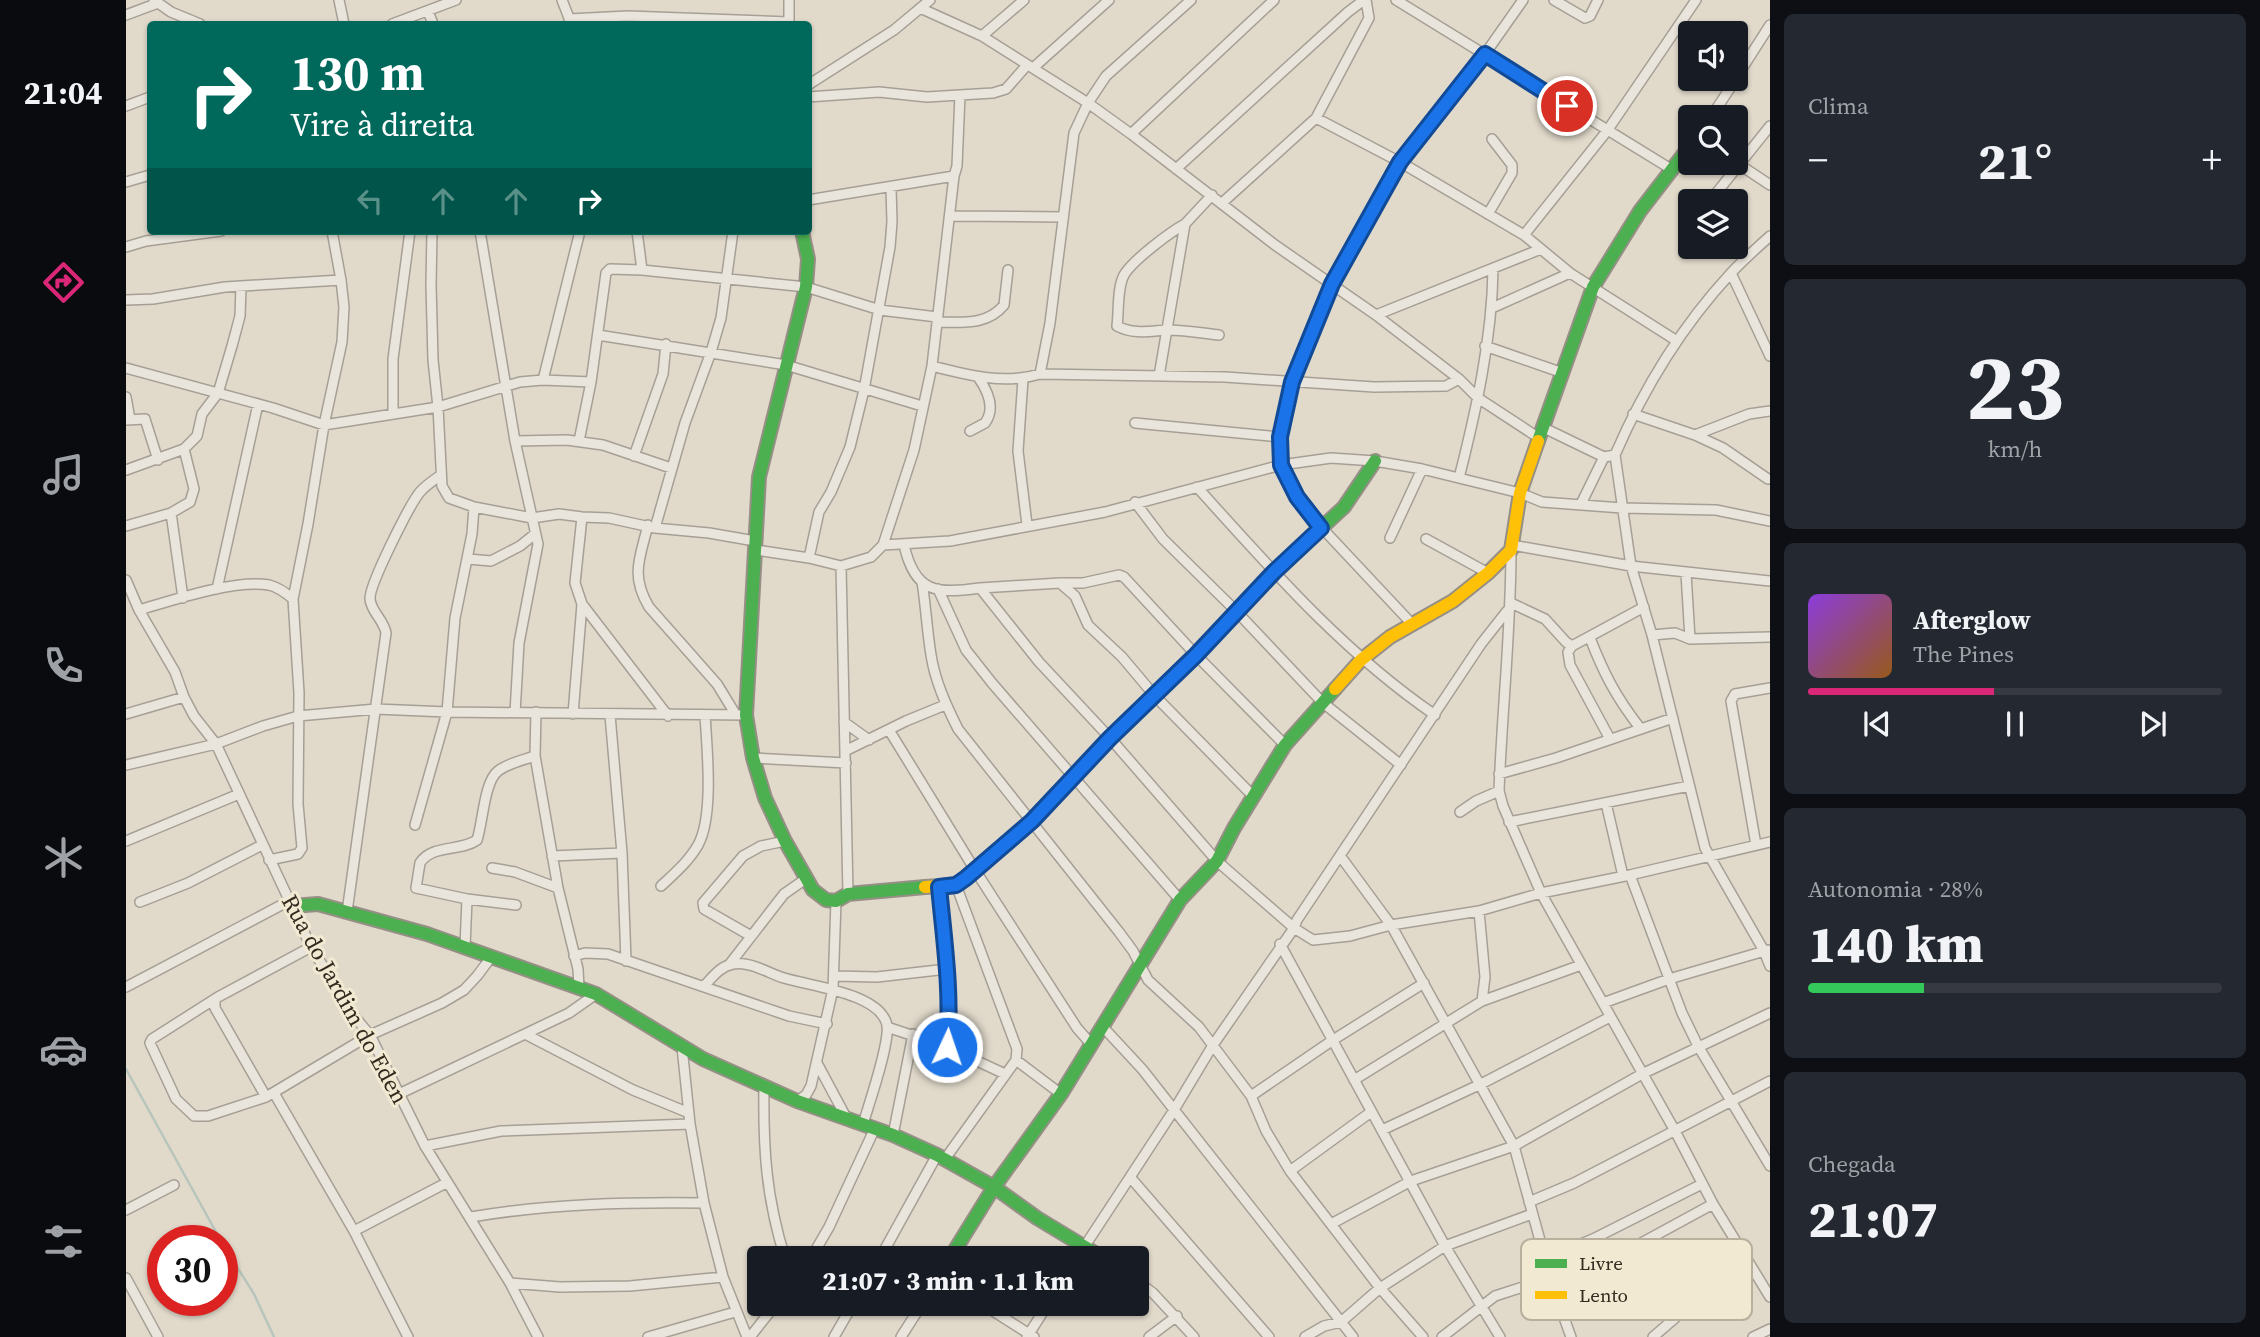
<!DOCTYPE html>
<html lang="pt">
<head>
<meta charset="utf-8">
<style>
	:root { --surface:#171b24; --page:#242831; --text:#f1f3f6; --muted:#9ea1a6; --line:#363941; --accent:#db2777 }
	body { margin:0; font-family:"Source Serif 4",serif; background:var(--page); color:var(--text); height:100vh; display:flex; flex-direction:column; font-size:26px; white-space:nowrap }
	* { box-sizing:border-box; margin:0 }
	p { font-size:23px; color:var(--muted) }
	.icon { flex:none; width:38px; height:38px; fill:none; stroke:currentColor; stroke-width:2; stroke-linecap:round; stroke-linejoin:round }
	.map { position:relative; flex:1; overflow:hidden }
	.details { display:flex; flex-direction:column; gap:14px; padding:14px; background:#0d0f14; width:490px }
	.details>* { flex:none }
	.hud { position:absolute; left:21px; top:21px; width:665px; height:214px; border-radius:7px; box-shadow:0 2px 5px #0004; background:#00695c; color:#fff; overflow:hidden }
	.tools { position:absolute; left:1552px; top:21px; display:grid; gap:14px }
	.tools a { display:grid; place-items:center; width:70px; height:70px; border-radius:7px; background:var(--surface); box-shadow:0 2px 5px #0004; font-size:35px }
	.speed { position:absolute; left:21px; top:1225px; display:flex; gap:14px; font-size:35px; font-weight:700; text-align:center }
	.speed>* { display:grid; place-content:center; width:91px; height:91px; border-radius:50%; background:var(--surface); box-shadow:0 2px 5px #0004; line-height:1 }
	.speed .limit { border:10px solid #d22; background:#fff; color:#111 }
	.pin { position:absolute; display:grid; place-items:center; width:60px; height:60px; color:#fff; margin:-30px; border:4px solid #fff; border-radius:50%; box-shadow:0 2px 7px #0007 }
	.me { position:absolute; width:77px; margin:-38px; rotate:3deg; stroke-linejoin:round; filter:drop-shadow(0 0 5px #0008) }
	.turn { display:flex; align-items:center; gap:24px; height:147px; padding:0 28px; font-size:32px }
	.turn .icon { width:91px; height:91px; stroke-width:2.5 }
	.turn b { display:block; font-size:49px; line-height:60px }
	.lanes { display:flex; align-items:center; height:66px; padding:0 28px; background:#0003; justify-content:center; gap:35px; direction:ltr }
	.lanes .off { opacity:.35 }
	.big { font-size:52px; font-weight:800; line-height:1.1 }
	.details .tile { flex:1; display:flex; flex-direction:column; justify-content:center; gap:10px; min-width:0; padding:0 24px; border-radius:10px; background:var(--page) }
	.details .dial { align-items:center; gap:0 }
	.dial b { font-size:91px; line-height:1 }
	.song { display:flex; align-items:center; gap:21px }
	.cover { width:84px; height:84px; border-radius:10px; background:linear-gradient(135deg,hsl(270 70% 55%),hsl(30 70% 35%)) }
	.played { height:7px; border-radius:4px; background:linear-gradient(90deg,var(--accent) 45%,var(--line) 45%) }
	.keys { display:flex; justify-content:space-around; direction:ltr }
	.heat { display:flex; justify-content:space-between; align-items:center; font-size:38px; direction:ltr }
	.charge { height:10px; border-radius:5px; background:linear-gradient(90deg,#34c759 28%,var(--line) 0) }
	.trip { position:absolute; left:621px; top:1246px; width:402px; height:70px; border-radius:7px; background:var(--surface); box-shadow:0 2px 5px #0004; font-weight:800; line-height:70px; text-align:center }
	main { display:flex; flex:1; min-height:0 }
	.menu { display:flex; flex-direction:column; width:126px; justify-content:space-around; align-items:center; background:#090b0e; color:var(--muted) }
	.menu .icon { width:49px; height:49px }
	.menu .selected { color:var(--accent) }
	.menu b { font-size:32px; color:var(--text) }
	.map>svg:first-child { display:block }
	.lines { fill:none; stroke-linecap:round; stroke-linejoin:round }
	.stream { stroke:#b7c5bc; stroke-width:2.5 }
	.street-casing { stroke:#a69f95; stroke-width:12 }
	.fast-casing { stroke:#958f85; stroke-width:16 }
	.slow-casing { stroke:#958f85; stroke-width:16 }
	.street { stroke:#eae5dc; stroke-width:9 }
	.fast { stroke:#4caf50; stroke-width:12 }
	.slow { stroke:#ffc107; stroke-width:12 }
	.route-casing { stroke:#114b97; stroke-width:18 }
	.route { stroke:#1a73e8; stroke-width:12 }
	.labels { text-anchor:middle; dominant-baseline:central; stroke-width:6; stroke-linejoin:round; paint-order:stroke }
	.street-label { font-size:23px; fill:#33291e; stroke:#f1e9d2 }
	.key { fill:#f1e9d2; stroke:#b8af9c; stroke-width:2 }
	.key-label { font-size:19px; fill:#33291e }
</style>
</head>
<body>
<main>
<nav class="menu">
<b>21:04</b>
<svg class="icon selected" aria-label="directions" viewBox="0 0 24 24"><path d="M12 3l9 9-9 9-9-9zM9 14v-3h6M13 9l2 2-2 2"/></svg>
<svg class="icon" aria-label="music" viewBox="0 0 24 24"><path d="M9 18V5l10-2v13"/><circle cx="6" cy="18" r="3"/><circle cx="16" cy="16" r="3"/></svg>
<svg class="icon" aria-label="phone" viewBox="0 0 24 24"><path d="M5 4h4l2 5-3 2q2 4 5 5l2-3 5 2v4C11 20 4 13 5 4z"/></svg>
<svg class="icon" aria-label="climate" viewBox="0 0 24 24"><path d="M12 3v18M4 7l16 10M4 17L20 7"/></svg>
<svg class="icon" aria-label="car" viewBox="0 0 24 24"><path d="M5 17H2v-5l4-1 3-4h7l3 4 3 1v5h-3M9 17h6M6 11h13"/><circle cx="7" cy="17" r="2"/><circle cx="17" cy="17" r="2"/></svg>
<svg class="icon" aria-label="filters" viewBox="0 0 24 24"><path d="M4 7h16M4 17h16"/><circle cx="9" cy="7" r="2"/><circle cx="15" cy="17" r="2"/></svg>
</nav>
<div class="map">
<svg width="1644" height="1337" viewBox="0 0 1644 1337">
	<rect width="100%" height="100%" fill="#e1dacb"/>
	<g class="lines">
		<path class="stream" d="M 0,1069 L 95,1241
			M 96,1243 L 128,1294 L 148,1337"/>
		<g class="street-casing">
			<path id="street" d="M 28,0 L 45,12 L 74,24
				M 213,0 L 218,24
				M 436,0 L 445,23
				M 1270,0 L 1545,169
				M 1428,0 L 1459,18 L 1464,16 L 1472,0
				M 794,8 L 856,36 L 962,103 L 1005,134 L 1149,245 L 1250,315 L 1333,379 L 1352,398 L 1413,438
				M 302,11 L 307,24
				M 0,15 L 32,3
				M 443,19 L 502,16 L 663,22
				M 266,24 L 330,0
				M 663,24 L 663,0
				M 856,36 L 898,0
				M 907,68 L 983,0
				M 1610,78 L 1644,25
				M 682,85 L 768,30 L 804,0
				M 682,97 L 753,92 L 801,97 L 867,93 L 880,89 L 901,65
				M 0,106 L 24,97
				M 1585,117 L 1610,79
				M 1190,118 L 1274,162 L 1398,235 L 1444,273 L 1551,341
				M 1005,134 L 1148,0
				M 1611,163 L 1644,185
				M 1050,169 L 1222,12 L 1238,0
				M 0,182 L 24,175
				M 682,200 L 828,176
				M 1584,201 L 1644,126
				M 1096,203 L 1190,118 L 1243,18 L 1240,0
				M 1362,214 L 1386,173 L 1386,165 L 1366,139
				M 825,216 L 936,217
				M 1059,224 C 1044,232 1006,261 998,275 C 991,288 993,311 991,326 C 1008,335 1024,331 1041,330 C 1058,330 1076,333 1093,335
				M 1561,227 L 1564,223
				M 354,231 L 389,441 L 412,544 L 393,643 L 389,713
				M 511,231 L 516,270 L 680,287 L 754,310 L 811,317
				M 1398,235 L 1481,131 L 1570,0
				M 0,247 L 20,241 L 95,231
				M 1605,273 L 1644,356
				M 0,300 L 27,299 L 99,287 L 215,280
				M 1366,308 L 1444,273
				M 1250,315 L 1415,249
				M 811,322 C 835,322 861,326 878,305 L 882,270
				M 472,335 L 660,365 L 796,406
				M 1359,346 L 1437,373
				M 806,366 C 841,375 878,385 914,374 L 1099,377 L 1248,387 L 1320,386 L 1333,379
				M 0,368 L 147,408 L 198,425 L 312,407 L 394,382 L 417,380 L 465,382
				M 914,374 L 924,323 L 948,133 L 962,103 L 980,76 L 1065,0
				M 1033,376 L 1059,224 L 1086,195
				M 897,379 L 892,451 L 901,525
				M 417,380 L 454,231
				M 0,397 L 4,419
				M 267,414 L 267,359 L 284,231
				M 1507,414 L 1569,435 L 1623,414 L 1644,411
				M 0,420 L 19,419 L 32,460
				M 1009,423 L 1154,437
				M 1418,428 L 1478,457
				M 844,431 L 859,423 C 870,408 862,391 852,377
				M 1569,435 L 1597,448 L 1642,479
				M 389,441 L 441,440 L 477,445 L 545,468
				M 453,441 L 465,382 L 480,273 L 484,269 L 516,270
				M 1489,455 L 1505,566 L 1526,635 L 1579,848 L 1638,951 L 1644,966
				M 508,456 L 537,374 L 540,344
				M 0,470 L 58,449 L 71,436 L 76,414 L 92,393 L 106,346 L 114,316 L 115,287
				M 1333,478 C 1350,411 1366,339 1367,270
				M 1071,487 C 1145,569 1217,652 1309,715
				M 1009,502 L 1037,539 L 1111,612 L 1196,702 L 1275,765
				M 1455,504 L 1478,457 L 1489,455 C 1517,390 1556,326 1605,273 C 1617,260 1631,248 1644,236
				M 348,507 L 406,518 L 433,514 L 456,517 L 483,518 L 529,528 L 583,533 L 629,541
				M 45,513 L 57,598
				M 522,525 C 514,558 504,575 523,607 L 591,684 L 610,715
				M 0,526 L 45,513 L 64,502 L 68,489 L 58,449
				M 529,528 L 559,423 L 585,352 L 595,318 L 607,231
				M 1264,538 L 1296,469
				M 1300,539 L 1362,573
				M 757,545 L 788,450 L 806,366 L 828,176 L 831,166 L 834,95
				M 778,545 C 789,593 810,594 854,588 L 913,662 L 984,738 L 1091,861 L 1168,928 L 1187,940 L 1224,936 L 1265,925 L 1353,911 L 1415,893 L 1504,875 L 1644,842
				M 1386,545 L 1505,566 L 1644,581
				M 630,550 L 683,558 L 715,566 L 745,557 L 757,545 L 824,541 L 979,512 L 1155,465 L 1205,458 L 1249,461 L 1296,469 L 1394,493 L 1416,502 L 1496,508 L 1590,510 L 1644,521
				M 1385,550 C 1385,631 1376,710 1373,791 L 1377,806 L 1415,893 L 1549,1131 L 1587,1204 L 1644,1297
				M 683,558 L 693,512 L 705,492 L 724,447 L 738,390 L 764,247 L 766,222 L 765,188
				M 342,559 L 365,561 L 394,546 L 409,534
				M 715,566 L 722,894
				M 1560,573 L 1564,639
				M 0,580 L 13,610 L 49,672 L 58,697 L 68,716 L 90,744 L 185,947 L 228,1016 L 244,1035 L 299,1146 L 384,1283 L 412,1337
				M 796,582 C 800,607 801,631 805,655 C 809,681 820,705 832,729 L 993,932 L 1007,951 L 1022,980 L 1073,1027 L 1125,1096 L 1140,1131 L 1164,1171 L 1254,1288 L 1297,1337
				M 854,588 L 934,583
				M 91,589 L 132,404
				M 812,589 L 840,650 L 866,683 L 1054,900
				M 1385,603 L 1419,619 L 1440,642 L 1446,646 L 1518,607
				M 456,604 L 542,716
				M 13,610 C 47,600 109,579 143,585 C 152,587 160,593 167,599
				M 1286,624 L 1196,528 L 1171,497 L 1155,465 L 1154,437 L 1166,382 L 1206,284 L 1274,162 L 1359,54 L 1397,0
				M 1526,635 L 1549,633 L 1564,639 L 1644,637
				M 1464,638 C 1478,674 1490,697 1514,728
				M 1446,646 L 1442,652 L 1444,665 L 1484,739
				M 410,712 L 409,756 L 432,888 L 452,969 L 453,988
				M 0,714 L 58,697
				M 447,714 L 456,604 L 449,583 L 456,517
				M 484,715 L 496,853 L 500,961
				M 718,722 L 743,740
				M 763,730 L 849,870 L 951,1028 L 965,1044
				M 719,751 L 780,721 L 819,705
				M 627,758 L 720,763
				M 0,765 L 90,744 L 137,726 L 172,716 L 250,709 L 321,712 L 620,715
				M 1373,774 L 1430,758 L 1547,718
				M 1127,796 L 1028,695 L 996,657 L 962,625 L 949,596 L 934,583 L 957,583 L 993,575 L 998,577 L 1070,655 L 1159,745
				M 1480,803 L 1497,876
				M 1334,812 L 1350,801 L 1373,791
				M 1383,822 L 1563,786
				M 289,825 L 321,712 L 329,618 L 346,534 L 348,507 L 323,498 L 316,486 L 312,407 L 307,360 L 305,285 L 306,231
				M 0,841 L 113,794
				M 1630,845 L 1605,701 L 1609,694 L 1644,688
				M 426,856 L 496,853
				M 1215,857 L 1265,925 L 1388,1146 L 1426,1284 L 1445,1337
				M 143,860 L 172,854 L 176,848 L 172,804 L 173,693 L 167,599 L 182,524 L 198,425 L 216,342 L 218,307 L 215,280 L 206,231
				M 366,868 L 389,872 L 432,888
				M 1504,875 L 1556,1013 L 1572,1046 L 1644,1166
				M 830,885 L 891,1049 L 890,1060 L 935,1094
				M 535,886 C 549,873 563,861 572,845 C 588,816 581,749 579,715
				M 813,887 C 818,940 826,994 821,1047
				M 341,899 L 390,905
				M 14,902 L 62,883 L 136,845
				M 1353,911 L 1359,977 L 1356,1001
				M 221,912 L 260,633 C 258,620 245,612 244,599 C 243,585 284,504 294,492 C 300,485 308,480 315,475
				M 625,936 L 578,909 L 577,903 L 617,856 L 635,846 L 659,841
				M 1154,944 L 1319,1246 L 1374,1337
				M 339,947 L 341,899 L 290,888 L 294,863 C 306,844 334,852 351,840 C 357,822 358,782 372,771 C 382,763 397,760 409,756
				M 448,956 L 459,953 L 482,954 L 663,1016 L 701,1024
				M 603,965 L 658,894 L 681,878
				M 708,976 L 751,977 L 821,969
				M 578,986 C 586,978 594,966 607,964 C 624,961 642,973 658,978 C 684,986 754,993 761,1025 C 764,1043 743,1104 737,1124
				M 0,987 L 163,901
				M 470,994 L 443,1013 L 399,1034 L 507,1090 L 563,1113
				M 89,1001 L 89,1008 L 140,1097 L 244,1035 L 316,1003 L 338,990 L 351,976 L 366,956
				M 1477,1003 L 1543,979 L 1642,950
				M 761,1027 L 821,1047 L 879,1074
				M 977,1027 L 1016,1069 L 1227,1337
				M 556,1047 L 564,1124 L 578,1203 L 597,1277 L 621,1337
				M 691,1063 L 721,1119
				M 1228,1080 L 1356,1001 L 1455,965
				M 638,1085 C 637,1149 640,1197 659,1258
				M 148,1093 L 228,1231 L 282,1337
				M 273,1094 L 399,1034
				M 1125,1096 L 1207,1040 L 1298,983
				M 140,1097 L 82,1116 L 68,1116 L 50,1099 L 24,1043 L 26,1039 L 92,997 L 185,947
				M 671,1101 L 680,1095 L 685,1086 L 707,989 L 710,901
				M 1256,1130 L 1355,1084 L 1484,1017
				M 767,1135 L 787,1034
				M 299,1146 L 375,1131 L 564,1124
				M 819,1159 L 890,1060
				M 1164,1171 L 1245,1112
				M 1004,1177 L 1143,1337
				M 1403,1202 L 1448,1183 L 1644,1081
				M 0,1210 L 48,1185
				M 345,1217 C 422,1204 500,1202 578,1203
				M 1205,1224 L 1285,1181 L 1388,1146 L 1516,1074 L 1644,1013
				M 228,1231 L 320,1183
				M 685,1258 L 703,1227 L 749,1128
				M 754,1258 L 811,1155
				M 951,1258 L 1048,1110 L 1087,1045 L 1168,928 L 1171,920 L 1355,644 L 1381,611
				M 1419,1259 L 1467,1239 L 1576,1184
				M 0,1278 L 32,1337
				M 1012,1282 L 1027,1293 L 1068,1337
				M 384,1283 L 434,1287 L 504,1286 L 597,1277
				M 856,1304 L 908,1337
				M 1493,1311 L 1514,1298 L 1497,1253
				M 522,1337 L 609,1312
				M 624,1337 L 650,1304
				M 708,1337 L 727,1304
				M 775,1337 L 796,1304
				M 901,1337 L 922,1304
				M 1023,1337 L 1051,1316
				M 1179,1337 L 1198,1326 L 1215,1322 L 1254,1288 L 1319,1246 L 1406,1214
				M 1316,1337 L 1369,1296 L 1403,1285 L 1426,1284 L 1462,1272 L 1587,1204
				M 1527,1337 L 1578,1293 L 1612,1246
				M 1627,1337 L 1644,1329"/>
		</g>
		<g class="fast-casing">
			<path id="fast" d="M 676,231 L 682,259 L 680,287 L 633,477 L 620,715 L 627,758 L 639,798 L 659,841 L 687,890 L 700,900 L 710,901 L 722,894 L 799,887
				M 1412,441 L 1467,287 L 1514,211 L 1564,146
				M 1092,632 L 1148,572 L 1218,507 L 1249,461
				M 166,906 L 192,904 L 301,934 L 470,994 L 577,1059 L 671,1101 L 767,1135 L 811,1155 L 868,1187 L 911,1218 L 977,1258
				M 824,1258 L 868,1187 L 935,1094 L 1054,900 L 1091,861 L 1108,828 L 1159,745 L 1209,689"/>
		</g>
		<g class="slow-casing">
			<path id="slow" d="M 1209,689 L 1235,660 L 1264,637 L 1327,601 L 1362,573 L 1385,550 L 1394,493 L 1412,441
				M 799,887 L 830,885 L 906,821 L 984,738 L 1092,632"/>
		</g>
		<use href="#street" class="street"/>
		<use href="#fast" class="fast"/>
		<use href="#slow" class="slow"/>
	</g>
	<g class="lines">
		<g class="route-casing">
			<path id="route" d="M 821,1047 C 826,994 818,940 813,887 L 830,885 L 840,878 L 906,821 L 984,738 L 1070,655 L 1148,572 L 1195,528 L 1171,497 L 1155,465 L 1154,437 L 1166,382 L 1206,284 L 1274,162 L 1359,54 L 1441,106"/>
		</g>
		<use href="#route" class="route"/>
	</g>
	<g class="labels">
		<g class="street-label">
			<text transform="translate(219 999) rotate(61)">Rua do Jardim do Eden</text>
		</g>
	</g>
	<rect x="1395" y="1239" width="231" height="81" rx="10" class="key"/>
	<rect x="1409" y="1259" width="32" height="9" fill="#4caf50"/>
	<rect x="1409" y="1291" width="32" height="8" fill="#ffc107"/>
	<g class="key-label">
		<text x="1453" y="1270">Livre</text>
		<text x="1453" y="1302">Lento</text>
	</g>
</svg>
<div class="tools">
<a><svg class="icon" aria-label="sound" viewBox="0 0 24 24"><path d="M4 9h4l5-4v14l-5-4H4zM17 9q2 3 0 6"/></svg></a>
<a><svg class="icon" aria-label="search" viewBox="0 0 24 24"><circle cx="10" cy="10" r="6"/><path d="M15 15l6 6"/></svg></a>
<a><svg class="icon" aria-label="layers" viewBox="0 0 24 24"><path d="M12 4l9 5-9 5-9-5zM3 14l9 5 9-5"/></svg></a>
</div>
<div class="speed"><div class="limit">30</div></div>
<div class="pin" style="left:1441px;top:106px;background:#d93025"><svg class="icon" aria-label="arrive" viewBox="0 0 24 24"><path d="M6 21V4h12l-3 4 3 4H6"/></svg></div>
<svg class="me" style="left:821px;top:1047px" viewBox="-20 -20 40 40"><circle r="17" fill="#1a73e8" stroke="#fff" stroke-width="3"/><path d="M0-11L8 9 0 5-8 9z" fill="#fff"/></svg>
<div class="trip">21:07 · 3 min · 1.1 km</div>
<div class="hud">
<div class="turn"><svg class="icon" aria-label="right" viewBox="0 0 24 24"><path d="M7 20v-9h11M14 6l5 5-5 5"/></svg><div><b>130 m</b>Vire à direita</div></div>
<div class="lanes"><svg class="icon off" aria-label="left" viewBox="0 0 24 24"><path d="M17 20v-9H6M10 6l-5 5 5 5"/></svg><svg class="icon off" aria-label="ahead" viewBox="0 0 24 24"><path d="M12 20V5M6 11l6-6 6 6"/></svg><svg class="icon off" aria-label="ahead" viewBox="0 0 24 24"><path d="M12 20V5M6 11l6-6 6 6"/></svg><svg class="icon" aria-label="right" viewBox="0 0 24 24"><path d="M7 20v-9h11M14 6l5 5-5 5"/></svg></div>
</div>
</div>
<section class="details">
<div class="tile"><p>Clima</p>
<div class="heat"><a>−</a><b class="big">21°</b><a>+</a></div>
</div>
<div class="tile dial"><b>23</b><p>km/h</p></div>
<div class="tile">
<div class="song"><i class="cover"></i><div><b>Afterglow</b><p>The Pines</p></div></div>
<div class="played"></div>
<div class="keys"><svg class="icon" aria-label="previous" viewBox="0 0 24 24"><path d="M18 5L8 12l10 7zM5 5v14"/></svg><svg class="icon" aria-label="pause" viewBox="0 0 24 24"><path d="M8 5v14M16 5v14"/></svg><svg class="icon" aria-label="next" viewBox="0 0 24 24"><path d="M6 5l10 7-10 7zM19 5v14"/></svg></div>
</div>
<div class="tile"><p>Autonomia · 28%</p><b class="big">140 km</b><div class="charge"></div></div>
<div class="tile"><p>Chegada</p><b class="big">21:07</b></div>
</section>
</main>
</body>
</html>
